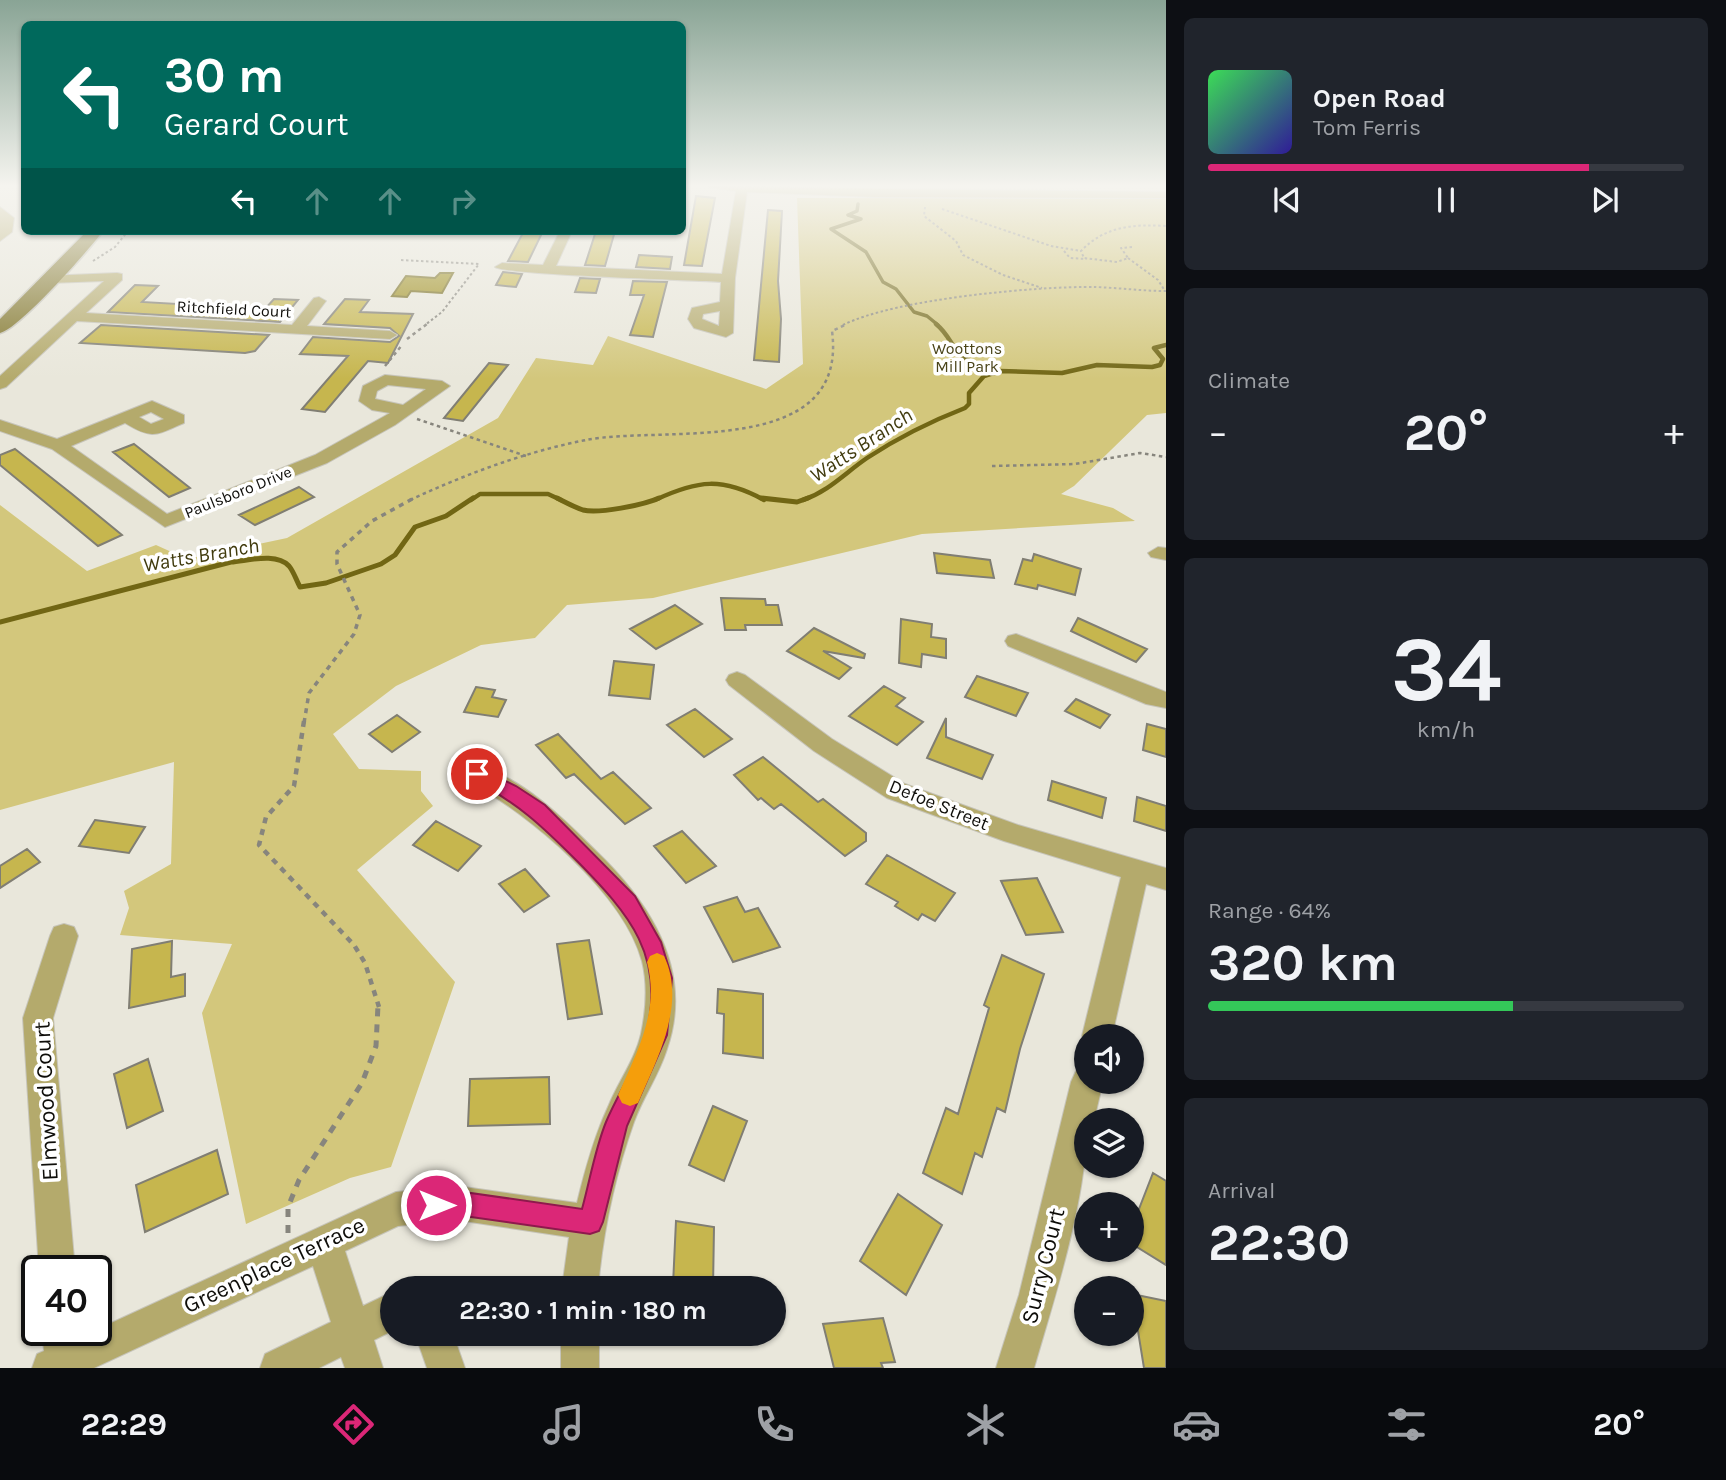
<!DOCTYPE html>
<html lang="en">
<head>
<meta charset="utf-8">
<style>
	:root { --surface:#171b24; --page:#20242c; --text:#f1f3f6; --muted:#9ea1a6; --line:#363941; --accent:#db2777 }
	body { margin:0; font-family:Karla,sans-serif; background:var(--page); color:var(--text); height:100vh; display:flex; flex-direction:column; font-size:26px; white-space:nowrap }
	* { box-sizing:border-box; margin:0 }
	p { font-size:23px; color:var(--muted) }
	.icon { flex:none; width:38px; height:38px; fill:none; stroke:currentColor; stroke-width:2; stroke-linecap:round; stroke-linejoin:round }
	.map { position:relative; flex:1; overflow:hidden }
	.side { display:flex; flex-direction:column; gap:18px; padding:18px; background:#0d0f14; width:560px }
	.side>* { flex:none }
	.guide { position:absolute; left:21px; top:21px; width:665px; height:214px; border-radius:10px; box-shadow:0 2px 5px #0004; background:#00695c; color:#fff; overflow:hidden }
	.tools { position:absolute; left:1074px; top:1024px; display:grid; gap:14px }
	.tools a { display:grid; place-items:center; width:70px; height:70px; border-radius:50%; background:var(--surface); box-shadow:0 2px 5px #0004; font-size:35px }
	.speed { position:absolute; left:21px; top:1255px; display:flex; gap:14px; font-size:35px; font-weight:700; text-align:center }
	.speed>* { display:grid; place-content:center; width:91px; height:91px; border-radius:50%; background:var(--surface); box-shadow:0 2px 5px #0004; line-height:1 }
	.speed .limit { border:4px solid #111; border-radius:10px; background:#fff; color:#111 }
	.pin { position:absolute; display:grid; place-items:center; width:60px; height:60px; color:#fff; margin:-30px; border:4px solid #fff; border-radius:50%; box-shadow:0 2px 7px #0007 }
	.me { position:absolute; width:77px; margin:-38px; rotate:90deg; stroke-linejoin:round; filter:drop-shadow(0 0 5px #0008) }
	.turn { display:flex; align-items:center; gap:24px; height:147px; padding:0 28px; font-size:32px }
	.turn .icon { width:91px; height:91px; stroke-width:2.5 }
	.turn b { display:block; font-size:49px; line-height:60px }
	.lanes { display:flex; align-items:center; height:66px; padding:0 28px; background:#0003; justify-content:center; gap:35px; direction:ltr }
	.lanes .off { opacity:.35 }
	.big { font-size:52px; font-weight:700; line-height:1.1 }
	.side .tile { flex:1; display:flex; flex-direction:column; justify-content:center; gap:10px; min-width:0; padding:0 24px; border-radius:10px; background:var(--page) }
	.side .dial { align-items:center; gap:0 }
	.dial b { font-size:91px; line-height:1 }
	.song { display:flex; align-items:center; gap:21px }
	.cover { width:84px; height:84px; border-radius:10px; background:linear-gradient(135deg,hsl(130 70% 55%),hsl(250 70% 35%)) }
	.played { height:7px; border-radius:4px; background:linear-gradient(90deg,var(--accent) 80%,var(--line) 80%) }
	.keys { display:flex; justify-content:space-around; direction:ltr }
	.heat { display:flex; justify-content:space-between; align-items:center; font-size:38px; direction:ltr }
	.charge { height:10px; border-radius:5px; background:linear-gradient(90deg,#34c759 64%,var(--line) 0) }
	.trip { position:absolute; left:380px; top:1276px; width:406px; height:70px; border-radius:35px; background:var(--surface); box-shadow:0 2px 5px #0004; font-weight:700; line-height:70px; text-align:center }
	.menu { display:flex; height:112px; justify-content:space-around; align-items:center; background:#090b0e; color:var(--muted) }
	.menu .icon { width:49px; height:49px }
	.menu .current { color:var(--accent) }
	.menu b { font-size:32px; color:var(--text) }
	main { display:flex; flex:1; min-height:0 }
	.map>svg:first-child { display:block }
	.green { fill:#d3c77c }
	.water { fill:#9b8c18; stroke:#716614; stroke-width:2 }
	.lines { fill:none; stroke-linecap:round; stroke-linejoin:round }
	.stream-far2 { stroke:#716614; stroke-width:3.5 }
	.stream-far1 { stroke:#716614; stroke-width:4.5 }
	.stream { stroke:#716614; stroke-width:5 }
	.building { fill:#c6b64e; stroke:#807e73; stroke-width:2 }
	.minor-casing { stroke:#c6c4b9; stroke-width:2 }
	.major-casing { stroke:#c6c4b9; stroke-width:3 }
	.path-far4 { stroke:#87857d; stroke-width:2; stroke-dasharray:2.5 2.5; stroke-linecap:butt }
	.path-far3 { stroke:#87857d; stroke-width:2.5; stroke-dasharray:3.5 3.5; stroke-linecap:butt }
	.path-far2 { stroke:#87857d; stroke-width:3.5; stroke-dasharray:5 5; stroke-linecap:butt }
	.path-far1 { stroke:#87857d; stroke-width:4.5; stroke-dasharray:6 6; stroke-linecap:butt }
	.path { stroke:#87857d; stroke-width:5; stroke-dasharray:8 8; stroke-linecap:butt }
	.minor { fill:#b4aa6c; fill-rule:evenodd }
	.major { fill:#81762c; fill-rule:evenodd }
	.route { fill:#db2777; stroke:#8e194d; stroke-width:2 }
	.slow { fill:#f59e0b }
	.labels { text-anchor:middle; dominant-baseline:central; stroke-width:7; stroke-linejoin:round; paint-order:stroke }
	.far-street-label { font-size:16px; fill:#0e0d09; stroke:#fff }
	.far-park-label { font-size:16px; fill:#4a4419; stroke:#fff }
	.street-label { font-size:19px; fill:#0e0d09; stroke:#fff }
	.water-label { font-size:21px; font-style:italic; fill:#413b0e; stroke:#fff }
	.near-street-label { font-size:23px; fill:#0e0d09; stroke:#fff }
</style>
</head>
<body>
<main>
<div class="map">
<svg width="1166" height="1368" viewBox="0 0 1166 1368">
	<rect width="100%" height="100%" fill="#e9e7db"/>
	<path class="green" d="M 797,198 L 1166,199 L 1166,413 L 1147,415 L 1074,486 L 1061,494 L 1113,508 L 1135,521 L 922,534 L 653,598 L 567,605 L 535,638 L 481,645 L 396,686 L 333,734 L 359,769 L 421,771 L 421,791 L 433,806 L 357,870 L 455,982 L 391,1167 L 350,1178 L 246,1224 L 202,1013 L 232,944 L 120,935 L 129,908 L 124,891 L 171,864 L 174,762 L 0,810 L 0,505 L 87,571 L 156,545 L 187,559 L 287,538 L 498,418 L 536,358 L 593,365 L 608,336 L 766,389 L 803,364 Z"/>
	<path class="water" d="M 440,273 L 453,273 L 442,293 L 411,291 L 407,297 L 392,296 L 406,276 L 435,278 Z"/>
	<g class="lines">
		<path class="stream-far2" d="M 858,204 L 857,211 L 848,215 L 861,219 L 831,229 L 866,252 L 883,282 L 896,289 L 914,312 L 927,316 L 938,325"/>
		<path class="stream-far1" d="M 936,324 C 946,332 949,340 956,350 C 963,359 979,366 988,374
			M 471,500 L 480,494 L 548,494 L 561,500
			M 655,500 C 698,480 722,477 764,500
			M 803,500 C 829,491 845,473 867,458 C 899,437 929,422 965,408 L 969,404 L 969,393 L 984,376 L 1000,371 L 1062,373 L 1097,365 L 1152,367 L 1160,365 L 1163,359 L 1154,348 L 1166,345"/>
		<path class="stream" d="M 557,498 C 565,502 574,507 583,510 C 598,514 644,505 659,498
			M 761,498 L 797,502 L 808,498
			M 0,622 L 231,562 C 247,561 276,552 289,566 C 294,572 296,580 300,587 L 326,583 L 381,564 L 395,555 L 415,527 L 446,516 L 473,498"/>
	</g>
	<path class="building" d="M 696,196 L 715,198 L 702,266 L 684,265 Z
		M 768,210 L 782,211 L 778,281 L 781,319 L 779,362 L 754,360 Z
		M 524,231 L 543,231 L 528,262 L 508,261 Z
		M 596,231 L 615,231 L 605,266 L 585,265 Z
		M 639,255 L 672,257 L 670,269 L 636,267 Z
		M 503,272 L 522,274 L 516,287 L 496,285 Z
		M 580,278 L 600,279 L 596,293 L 575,292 Z
		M 633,281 L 667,282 L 653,337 L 630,335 L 644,295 L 630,295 Z
		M 135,285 L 158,286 L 142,302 L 265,309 L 274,299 L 298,300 L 280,322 L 108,312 Z
		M 345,299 L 369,300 L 360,312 L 413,314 L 388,363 L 368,361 L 325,412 L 302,409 L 348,356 L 300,354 L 313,337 L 390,342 L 399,336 L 390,328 L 324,324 Z
		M 101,325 L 269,335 L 255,351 L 245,353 L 80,343 Z
		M 489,363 L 508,365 L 463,421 L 444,418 Z
		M 134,444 L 190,488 L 169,497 L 113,452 Z
		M 15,449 L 72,494 L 122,535 L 98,546 L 0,465 L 0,455 Z
		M 299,487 L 314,497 L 255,525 L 239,515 Z
		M 934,553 L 990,560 L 994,578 L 937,573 Z
		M 1034,554 L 1081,569 L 1075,595 L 1038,585 L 1037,589 L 1015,584 L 1023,559 L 1032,561 Z
		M 721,598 L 765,599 L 766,605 L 778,605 L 782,625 L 745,625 L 746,630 L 725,630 Z
		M 675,605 L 702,624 L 656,649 L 630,629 Z
		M 1078,618 L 1147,649 L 1136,662 L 1071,631 Z
		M 901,619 L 932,624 L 931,637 L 946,639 L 946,658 L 922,654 L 921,667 L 899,663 Z
		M 814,628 L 865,654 L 864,658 L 823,651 L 851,668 L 839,679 L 787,651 Z
		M 614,661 L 654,665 L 650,699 L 609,695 Z
		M 977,676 L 1028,693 L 1016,716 L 965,697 Z
		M 884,686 L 905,698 L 896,706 L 923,722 L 897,745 L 849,716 Z
		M 476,687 L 495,690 L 492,697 L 506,700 L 498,717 L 464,712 Z
		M 1076,699 L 1110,715 L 1100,728 L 1065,711 Z
		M 695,709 L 732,739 L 704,757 L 667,725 Z
		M 397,715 L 420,732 L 392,752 L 369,734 Z
		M 946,718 L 946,737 L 993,755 L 982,779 L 927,758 Z
		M 1147,724 L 1166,729 L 1166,757 L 1143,750 Z
		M 558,734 L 601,779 L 613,772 L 651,808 L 625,824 L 574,774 L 566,778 L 536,745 Z
		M 763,757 L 818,802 L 823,799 L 866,833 L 866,841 L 845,856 L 781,804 L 774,809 L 761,798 L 758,800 L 734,775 Z
		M 1052,781 L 1106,798 L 1102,818 L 1048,800 Z
		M 1137,797 L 1166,806 L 1166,831 L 1134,821 Z
		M 95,820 L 145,827 L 129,853 L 79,846 Z
		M 436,821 L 481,846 L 458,871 L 413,845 Z
		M 682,831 L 716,866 L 686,883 L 654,846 Z
		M 27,849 L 40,862 L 0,888 L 0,866 Z
		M 887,855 L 955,893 L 935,921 L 922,914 L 918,920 L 895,906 L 898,902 L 866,884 Z
		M 525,869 L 549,896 L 524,912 L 499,884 Z
		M 1037,878 L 1063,932 L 1026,935 L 1001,881 Z
		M 737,897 L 745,912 L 758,908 L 780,947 L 733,962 L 704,907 Z
		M 589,940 L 602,1014 L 568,1019 L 557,944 Z
		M 172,941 L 171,977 L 185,974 L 185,996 L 129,1008 L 132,949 Z
		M 1002,955 L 1044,974 L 1020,1049 L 1005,1112 L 997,1108 L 982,1157 L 975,1153 L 962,1194 L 923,1173 L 946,1108 L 958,1114 L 989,1008 L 984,1005 Z
		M 718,989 L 763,994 L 763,1058 L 723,1053 L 724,1014 L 717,1013 Z
		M 148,1059 L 163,1111 L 127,1128 L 114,1074 Z
		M 549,1077 L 550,1124 L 468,1126 L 470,1079 Z
		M 713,1106 L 747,1121 L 724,1181 L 689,1165 Z
		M 217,1150 L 228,1194 L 145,1232 L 136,1185 Z
		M 1153,1173 L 1166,1181 L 1166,1265 L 1132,1244 L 1132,1227 Z
		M 898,1194 L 942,1225 L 906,1295 L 860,1261 Z
		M 676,1221 L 714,1227 L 713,1288 L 673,1285 Z
		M 1132,1294 L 1166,1301 L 1166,1368 L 1144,1368 Z
		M 883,1318 L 895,1362 L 881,1363 L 883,1368 L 834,1368 L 823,1324 Z"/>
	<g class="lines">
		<g class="minor-casing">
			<path id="minor" d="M 709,187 L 1166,192 L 1166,198 L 873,197 L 747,192 L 735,278 L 733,333 L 726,337 L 694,328 L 688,319 L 692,308 L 720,302 L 721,282 C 693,280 505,275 495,267 L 502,263 L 543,265 L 560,231 L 572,231 L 556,266 L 722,274 L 736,191 ZM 720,311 L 719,326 L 702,319 L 703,314 Z
				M 0,207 L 14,218 L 12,232 L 0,241 Z
				M 117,273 L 122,274 L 122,280 L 86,313 L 292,325 L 314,298 L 319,297 L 326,301 L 307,326 L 390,331 L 397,335 L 390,339 L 77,321 L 6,387 L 0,389 L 0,376 L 104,281 L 50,283 L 45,282 L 45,276 Z
				M 385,375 L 442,381 L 450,386 L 395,425 L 327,463 L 165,527 L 52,449 L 0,431 L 0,420 L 57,439 L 152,401 L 184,415 L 184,423 C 156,435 153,440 125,423 L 71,446 L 167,514 L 315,455 L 383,417 L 390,413 L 372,410 L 359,401 L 363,386 ZM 388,385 L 426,389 L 403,405 L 375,399 L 377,391 ZM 151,412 L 164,419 L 151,424 L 139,417 Z
				M 1158,547 L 1166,548 L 1166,560 L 1151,557 L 1148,553 Z
				M 1016,634 L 1166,692 L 1166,708 L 1146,704 L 1008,646 L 1005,641 L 1008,636 Z
				M 737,672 L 745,675 L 832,739 L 905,784 L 1018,825 L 1166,868 L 1166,890 L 1146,884 L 1112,1036 L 1087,1036 L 1087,1046 L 1082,1036 L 1121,877 L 1004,841 L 887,798 L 814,751 L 729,685 L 726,680 L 729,675 Z
				M 477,765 C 524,779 563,818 597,852 C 651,904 694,971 667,1049 C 659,1075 643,1097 634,1122 C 615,1175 603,1232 598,1288 L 562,1288 L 569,1237 L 457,1220 L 398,1226 L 345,1251 L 363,1306 L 392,1292 L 392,1331 L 374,1340 L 383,1368 L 345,1368 L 341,1357 L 319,1368 L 260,1368 L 265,1354 L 331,1322 L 313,1266 L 94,1368 L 32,1368 L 37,1354 L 44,1351 L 42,1330 L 80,1330 L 80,1335 L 96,1330 L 396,1192 L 457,1186 L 577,1203 C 585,1170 594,1137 608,1107 C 618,1082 635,1060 641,1034 C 646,1010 648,985 642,961 C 624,893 528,813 468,781 L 465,774 L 468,767 Z
				M 64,924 L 74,927 L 78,936 L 53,1018 L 75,1270 L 39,1270 L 23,1018 L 50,936 L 54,927 Z
				M 1087,1067 L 1087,1082 L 1103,1082 L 1094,1120 L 1087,1120 C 1087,1199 1056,1292 1034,1368 L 996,1368 L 1019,1295 L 1071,1082 L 1076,1071 Z
				M 415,1334 L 453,1334 L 465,1368 L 427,1368 Z
				M 561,1334 L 599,1334 L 599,1368 L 561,1368 Z"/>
		</g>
		<g class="major-casing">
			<path id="major" d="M 87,231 L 103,231 C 88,251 20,328 0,333 L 0,319 Z"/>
		</g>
		<path class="path-far4" d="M 925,207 L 924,216 L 956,241 L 963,255 L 1003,275 L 1042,288
			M 942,209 L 1051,246 L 1081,251
			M 1132,247 L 1121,248 L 1128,258 L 1117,262 L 1084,258 L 1081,251 C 1105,226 1133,224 1166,226
			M 1064,251 L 1070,258 L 1086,259
			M 1128,258 L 1158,280 L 1165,291
			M 401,260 L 479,264 L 442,312 L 425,325
			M 93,261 L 115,247 L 128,231
			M 843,325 C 895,299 1036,286 1096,287 C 1120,288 1143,291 1166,291"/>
		<path class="path-far3" d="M 407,339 L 427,324
			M 385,366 L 402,345
			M 417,419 L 526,456
			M 992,466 L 1075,464 L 1140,453 L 1166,457
			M 410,500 C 466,474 525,452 586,440 C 662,425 849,460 832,331 L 847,324"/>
		<path class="path-far2" d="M 304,723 L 309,693 L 354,634 L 360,615 L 337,564 L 337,552 L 372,521 L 414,498"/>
		<path class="path-far1" d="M 304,721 L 294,786 L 266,817 L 259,845 L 354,945 L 365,963 L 379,1007"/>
		<path class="path" d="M 288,1233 L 288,1207 L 299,1180 L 362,1083 L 376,1046 L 378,1005"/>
		<use href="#minor" class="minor"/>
		<use href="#major" class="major"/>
	</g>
	<linearGradient id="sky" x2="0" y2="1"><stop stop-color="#89a495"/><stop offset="0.49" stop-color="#f5f4ef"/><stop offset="1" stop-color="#f5f4ef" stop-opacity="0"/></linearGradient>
	<rect width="1166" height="379" fill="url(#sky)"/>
	<path class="route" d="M 477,767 L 516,786 L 545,805 L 635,896 L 661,942 L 672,978 L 667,1035 L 627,1126 L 603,1222 L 599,1231 L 590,1234 L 457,1215 L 436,1217 L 428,1214 L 424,1205 L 428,1196 L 457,1191 L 582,1209 C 590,1180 595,1149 606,1122 C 618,1093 638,1064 646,1035 C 666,956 629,914 578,862 C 541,825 518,803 470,778 L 468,774 L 470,769 Z"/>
	<path class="slow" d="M 657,953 L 664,956 C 687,1004 657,1059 638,1103 L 630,1106 L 622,1103 L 618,1095 C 637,1052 660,1011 647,962 L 650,956 Z"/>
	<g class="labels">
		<g class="far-street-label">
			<text transform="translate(234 309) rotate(3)">Ritchfield Court</text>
			<text transform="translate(238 492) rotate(-22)">Paulsboro Drive</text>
		</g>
		<g class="far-park-label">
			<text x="967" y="348">Woottons<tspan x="967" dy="18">Mill Park</tspan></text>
		</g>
		<g class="street-label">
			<text transform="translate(939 805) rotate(22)">Defoe Street</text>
		</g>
		<g class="water-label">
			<text transform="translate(861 445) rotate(-33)">Watts Branch</text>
			<text transform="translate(201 555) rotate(-10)">Watts Branch</text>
		</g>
		<g class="near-street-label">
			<text transform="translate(46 1101) rotate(-93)">Elmwood Court</text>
			<text transform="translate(274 1265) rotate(-25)">Greenplace Terrace</text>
			<text transform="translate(1043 1266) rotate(-76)">Surry Court</text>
		</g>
	</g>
</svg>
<div class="tools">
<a><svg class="icon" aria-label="sound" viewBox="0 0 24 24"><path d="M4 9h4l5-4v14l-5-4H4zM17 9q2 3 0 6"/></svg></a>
<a><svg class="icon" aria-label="layers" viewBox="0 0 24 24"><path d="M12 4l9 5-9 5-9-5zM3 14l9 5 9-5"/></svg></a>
<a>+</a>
<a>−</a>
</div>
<div class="speed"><div class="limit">40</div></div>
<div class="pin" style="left:477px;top:774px;background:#d93025"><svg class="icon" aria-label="arrive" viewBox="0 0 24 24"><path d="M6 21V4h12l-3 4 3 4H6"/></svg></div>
<svg class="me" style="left:436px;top:1205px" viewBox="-20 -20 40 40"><circle r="17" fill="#db2777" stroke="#fff" stroke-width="3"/><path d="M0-11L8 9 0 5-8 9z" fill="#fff"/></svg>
<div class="trip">22:30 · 1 min · 180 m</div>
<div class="guide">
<div class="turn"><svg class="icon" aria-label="left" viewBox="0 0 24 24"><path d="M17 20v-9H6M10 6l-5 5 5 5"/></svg><div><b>30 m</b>Gerard Court</div></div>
<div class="lanes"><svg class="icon" aria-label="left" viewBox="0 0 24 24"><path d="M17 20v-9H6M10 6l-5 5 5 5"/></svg><svg class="icon off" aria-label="ahead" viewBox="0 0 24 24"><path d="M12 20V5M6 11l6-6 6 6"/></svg><svg class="icon off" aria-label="ahead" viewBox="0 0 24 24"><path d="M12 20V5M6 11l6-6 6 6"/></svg><svg class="icon off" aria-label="right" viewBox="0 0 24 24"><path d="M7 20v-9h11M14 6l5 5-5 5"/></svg></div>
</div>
</div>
<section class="side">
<div class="tile">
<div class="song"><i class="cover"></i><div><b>Open Road</b><p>Tom Ferris</p></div></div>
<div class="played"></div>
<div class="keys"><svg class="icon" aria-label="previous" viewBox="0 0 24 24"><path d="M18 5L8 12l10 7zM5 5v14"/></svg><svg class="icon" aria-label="pause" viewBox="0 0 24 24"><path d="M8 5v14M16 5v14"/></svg><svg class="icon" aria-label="next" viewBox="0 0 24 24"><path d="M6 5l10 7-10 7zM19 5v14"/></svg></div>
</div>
<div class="tile"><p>Climate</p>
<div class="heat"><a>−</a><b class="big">20°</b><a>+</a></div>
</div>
<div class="tile dial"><b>34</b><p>km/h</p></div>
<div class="tile"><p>Range · 64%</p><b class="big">320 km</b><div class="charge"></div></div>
<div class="tile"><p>Arrival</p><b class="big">22:30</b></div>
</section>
</main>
<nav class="menu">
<b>22:29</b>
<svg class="icon current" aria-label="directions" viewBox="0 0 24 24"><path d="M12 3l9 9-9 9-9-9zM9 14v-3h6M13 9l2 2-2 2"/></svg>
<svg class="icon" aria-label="music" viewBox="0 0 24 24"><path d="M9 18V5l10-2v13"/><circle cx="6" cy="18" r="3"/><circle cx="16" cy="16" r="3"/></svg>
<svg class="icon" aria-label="phone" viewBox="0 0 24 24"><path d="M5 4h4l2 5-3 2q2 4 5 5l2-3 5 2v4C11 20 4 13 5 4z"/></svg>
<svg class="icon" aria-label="climate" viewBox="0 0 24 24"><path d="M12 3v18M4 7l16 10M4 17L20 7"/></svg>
<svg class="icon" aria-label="car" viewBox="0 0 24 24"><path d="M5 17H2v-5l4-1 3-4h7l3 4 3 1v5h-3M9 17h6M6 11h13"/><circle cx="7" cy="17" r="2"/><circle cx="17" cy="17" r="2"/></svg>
<svg class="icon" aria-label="filters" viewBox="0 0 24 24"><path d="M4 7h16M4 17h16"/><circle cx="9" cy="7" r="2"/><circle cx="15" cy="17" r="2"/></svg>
<b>20°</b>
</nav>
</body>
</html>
